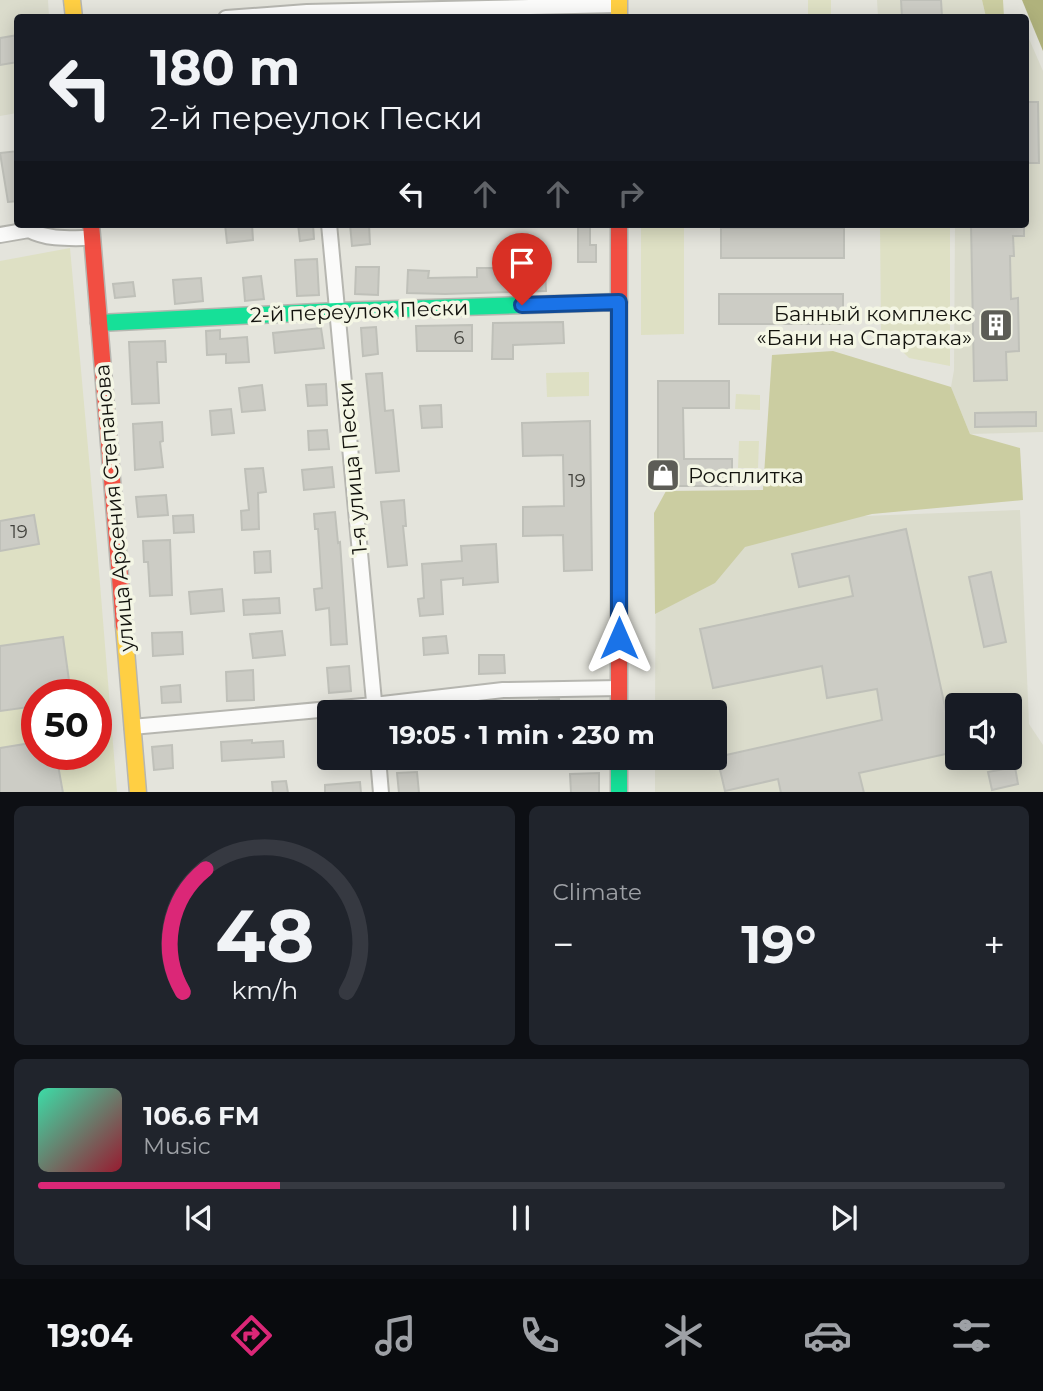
<!DOCTYPE html>
<html lang="en">
<head>
<meta charset="utf-8">
<style>
	:root { --surface:#171b24; --page:#20242c; --text:#f1f3f6; --muted:#9ea1a6; --line:#363941; --accent:#db2777 }
	body { margin:0; font-family:Montserrat,sans-serif; background:var(--page); color:var(--text); height:100vh; display:flex; flex-direction:column; font-size:26px; white-space:nowrap }
	* { box-sizing:border-box; margin:0 }
	p { font-size:23px; color:var(--muted) }
	.icon { flex:none; width:38px; height:38px; fill:none; stroke:currentColor; stroke-width:2; stroke-linecap:round; stroke-linejoin:round }
	.map { position:relative; height:792px; overflow:hidden }
	.panel { display:flex; flex-direction:column; gap:14px; padding:14px; background:#0d0f14; flex:1 }
	.panel>* { flex:none }
	.top-card { position:absolute; left:14px; top:14px; width:1015px; height:214px; border-radius:7px; box-shadow:0 4px 18px #0003; background:#171b24; color:var(--text); overflow:hidden }
	.controls { position:absolute; left:945px; top:693px; display:grid; gap:14px }
	.controls a { display:grid; place-items:center; width:77px; height:77px; border-radius:7px; background:var(--surface); box-shadow:0 4px 18px #0003; font-size:35px }
	.speed { position:absolute; left:21px; top:679px; display:flex; gap:14px; font-size:35px; font-weight:700; text-align:center }
	.speed>* { display:grid; place-content:center; width:91px; height:91px; border-radius:50%; background:var(--surface); box-shadow:0 4px 18px #0003; line-height:1 }
	.speed .limit { border:10px solid #d22; background:#fff; color:#111 }
	.pin { position:absolute; display:grid; place-items:center; width:60px; height:60px; color:#fff; margin:-72px -30px; border-radius:50% 50% 50% 0; rotate:-45deg; box-shadow:0 0 7px #0007 }
	.pin .icon { rotate:45deg }
	.me { position:absolute; width:77px; margin:-38px; rotate:0deg; stroke-linejoin:round; filter:drop-shadow(0 0 5px #0008) }
	.turn { display:flex; align-items:center; gap:24px; height:147px; padding:0 21px; font-size:32px }
	.turn .icon { width:91px; height:91px; stroke-width:2.5 }
	.turn b { display:block; font-size:49px; line-height:60px }
	.lanes { display:flex; align-items:center; height:66px; padding:0 21px; background:#0003; justify-content:center; gap:35px; direction:ltr }
	.lanes .off { opacity:.35 }
	.big { font-size:52px; font-weight:700; line-height:1.1 }
	.panel .widget { flex:1; display:flex; flex-direction:column; justify-content:center; gap:10px; min-width:0; padding:0 24px; border-radius:10px; background:var(--page) }
	.panel .dial { align-items:center; gap:0 }
	.dial svg { height:182px; overflow:visible; fill:none; stroke:var(--line); stroke-width:7; stroke-linecap:round; text-anchor:middle }
	.dial text { fill:var(--text); stroke:none }
	.song { display:flex; align-items:center; gap:21px }
	.cover { width:84px; height:84px; border-radius:10px; background:linear-gradient(135deg,hsl(160 70% 55%),hsl(350 70% 35%)) }
	.played { height:7px; border-radius:4px; background:linear-gradient(90deg,var(--accent) 25%,var(--line) 25%) }
	.keys { display:flex; justify-content:space-around; direction:ltr }
	.heat { display:flex; justify-content:space-between; align-items:center; font-size:38px; direction:ltr }
	.panel .tiles { flex:1; display:grid; gap:14px; grid-template-columns:1fr 1fr }
	.widget:last-child { grid-column:span 2 }
	.trip { position:absolute; left:317px; top:700px; width:410px; height:70px; border-radius:7px; background:var(--surface); box-shadow:0 4px 18px #0003; font-weight:700; line-height:70px; text-align:center }
	.tabs { display:flex; height:112px; justify-content:space-around; align-items:center; background:#090b0e; color:var(--muted) }
	.tabs .icon { width:49px; height:49px }
	.tabs .on { color:var(--accent) }
	.tabs b { font-size:32px; color:var(--text) }
	.map>svg:first-child { display:block }
	.built { fill:#dbdccc; fill-rule:evenodd }
	.green { fill:#dee0c4; fill-rule:evenodd }
	.forest { fill:#cbcda1 }
	.water { fill:#b0b27c }
	.building { fill:#ccccc5; stroke:#bfc0b9; stroke-width:2 }
	.lines { fill:none; stroke-linecap:round; stroke-linejoin:round }
	.street-casing { stroke:#b6b6b0; stroke-width:18 }
	.fast-casing { stroke:#b6b6b0; stroke-width:19 }
	.slow-casing { stroke:#b6b6b0; stroke-width:19 }
	.jam-casing { stroke:#b6b6b0; stroke-width:19 }
	.street { stroke:#fbfbfa; stroke-width:14 }
	.fast { stroke:#16e098; stroke-width:16 }
	.slow { stroke:#ffcf43; stroke-width:16 }
	.jam { stroke:#f24e42; stroke-width:16 }
	.route-casing { stroke:#114b97; stroke-width:18 }
	.route { stroke:#1a73e8; stroke-width:12 }
	.labels { text-anchor:middle; dominant-baseline:central; stroke-width:7; stroke-linejoin:round; paint-order:stroke }
	.number-label { font-size:18px; fill:#42423d }
	.street-label { font-size:21px; fill:#13130e; stroke:#f4f6e5 }
	.poi-label { font-size:21px; fill:#13130e; stroke:#f4f6e5; text-anchor:end }
</style>
</head>
<body>
<div class="map">
<svg width="1043" height="793" viewBox="0 0 1043 793">
	<rect width="100%" height="100%" fill="#e4e4dc"/>
	<path class="built" d="M 0,0 L 48,0 L 49,17 L 18,18 L 17,113 L 0,116 Z
		M 877,0 L 982,0 L 986,17 L 878,17 Z
		M 1026,32 L 1043,71 L 1043,432 L 970,434 L 951,387 L 954,370 L 955,224 L 1026,224 Z
		M 1020,510 L 1029,724 L 1043,745 L 1043,792 L 655,793 L 655,758 L 714,758 L 714,712 L 655,712 L 656,524 ZM 957,705 L 1010,705 L 1010,758 L 957,758 Z"/>
	<path class="green" d="M 808,0 L 831,0 L 831,14 L 808,14 Z
		M 641,224 L 684,224 L 684,334 L 641,335 Z
		M 880,224 L 950,224 L 950,366 L 909,358 L 881,330 Z
		M 70,248 L 97,547 L 117,792 L 0,793 L 0,261 ZM 37,695 L 96,695 L 96,754 L 37,754 Z
		M 589,372 L 589,396 L 547,397 L 546,373 Z
		M 736,394 L 760,395 L 760,410 L 735,409 Z
		M 739,441 L 759,441 L 758,468 L 738,468 Z"/>
	<path class="forest" d="M 982,0 L 1003,0 L 1004,17 L 986,17 Z
		M 833,351 L 951,387 L 970,434 L 1020,448 L 1023,500 L 872,514 L 745,547 L 715,583 L 655,614 L 654,513 L 666,491 L 763,490 L 772,355 Z"/>
	<path class="water" d="M 1022,0 L 1043,0 L 1043,51 Z"/>
	<path class="building" d="M 901,0 L 941,0 L 942,17 L 902,18 Z
		M 18,35 L 18,62 L 0,65 L 0,38 Z
		M 1026,102 L 1038,102 L 1039,163 L 1026,163 Z
		M 18,151 L 18,201 L 8,202 L 0,153 Z
		M 225,224 L 252,224 L 253,240 L 227,243 Z
		M 298,224 L 313,224 L 314,239 L 300,241 Z
		M 350,224 L 369,224 L 370,244 L 352,246 Z
		M 578,224 L 590,224 L 590,245 L 596,245 L 596,262 L 578,262 Z
		M 971,224 L 1024,224 L 1024,236 L 1013,236 L 1014,256 L 1010,256 L 1011,299 L 1018,298 L 1019,351 L 1006,352 L 1007,380 L 974,381 Z
		M 721,228 L 844,228 L 844,258 L 721,258 Z
		M 317,259 L 319,295 L 297,296 L 295,260 Z
		M 356,267 L 379,267 L 378,295 L 355,294 Z
		M 477,268 L 506,268 L 506,270 L 545,270 L 546,291 L 445,294 L 407,293 L 408,270 L 429,271 L 428,278 L 477,277 Z
		M 261,276 L 264,299 L 245,301 L 243,278 Z
		M 201,278 L 203,301 L 175,304 L 173,280 Z
		M 133,282 L 135,296 L 115,298 L 113,284 Z
		M 719,294 L 843,294 L 843,324 L 719,324 Z
		M 563,322 L 564,343 L 513,345 L 513,359 L 492,359 L 493,323 Z
		M 472,325 L 472,351 L 417,351 L 416,326 Z
		M 376,327 L 378,354 L 363,356 L 361,328 Z
		M 321,328 L 324,348 L 275,353 L 273,333 Z
		M 220,330 L 220,339 L 247,337 L 249,362 L 226,363 L 226,354 L 207,355 L 206,331 Z
		M 165,341 L 166,362 L 157,362 L 159,403 L 132,404 L 129,342 Z
		M 382,373 L 385,411 L 393,410 L 399,471 L 376,473 L 366,374 Z
		M 658,381 L 729,381 L 729,408 L 683,408 L 684,459 L 732,459 L 732,486 L 658,486 Z
		M 326,384 L 327,405 L 308,406 L 306,385 Z
		M 262,385 L 265,410 L 242,412 L 239,388 Z
		M 441,405 L 442,427 L 422,428 L 420,406 Z
		M 231,409 L 234,433 L 212,435 L 210,411 Z
		M 1036,412 L 1036,426 L 975,427 L 975,413 Z
		M 590,421 L 592,570 L 564,571 L 563,535 L 523,536 L 523,507 L 564,506 L 563,455 L 523,456 L 522,423 Z
		M 162,422 L 163,441 L 160,442 L 163,467 L 135,470 L 133,424 Z
		M 327,430 L 329,449 L 309,450 L 308,431 Z
		M 332,467 L 334,487 L 304,490 L 302,470 Z
		M 263,468 L 266,492 L 258,493 L 259,529 L 242,530 L 241,511 L 249,510 L 245,469 Z
		M 166,495 L 168,515 L 138,517 L 136,497 Z
		M 404,500 L 406,526 L 403,526 L 407,565 L 388,567 L 381,502 Z
		M 335,512 L 338,543 L 340,542 L 347,644 L 331,645 L 329,608 L 316,610 L 314,589 L 322,588 L 318,529 L 315,529 L 314,514 Z
		M 34,515 L 39,544 L 0,551 L 0,521 Z
		M 193,515 L 194,532 L 174,533 L 173,516 Z
		M 906,529 L 955,752 L 859,773 L 864,793 L 781,793 L 778,779 L 725,791 L 717,757 L 882,720 L 877,689 L 827,698 L 822,666 L 713,688 L 700,629 L 853,596 L 849,576 L 799,587 L 792,554 Z
		M 170,540 L 172,595 L 150,596 L 148,562 L 144,562 L 143,541 Z
		M 496,544 L 498,582 L 463,585 L 463,578 L 441,580 L 443,614 L 420,616 L 418,599 L 424,598 L 422,564 L 462,561 L 461,546 Z
		M 270,551 L 271,572 L 255,573 L 254,552 Z
		M 991,572 L 1006,642 L 984,647 L 969,577 Z
		M 222,589 L 224,611 L 191,614 L 189,592 Z
		M 279,598 L 280,613 L 244,615 L 243,600 Z
		M 282,631 L 285,655 L 253,658 L 250,634 Z
		M 182,632 L 183,654 L 153,656 L 152,633 Z
		M 446,636 L 448,653 L 424,655 L 423,638 Z
		M 63,637 L 71,695 L 37,695 L 37,706 L 0,711 L 0,646 Z
		M 479,655 L 504,655 L 505,673 L 479,674 Z
		M 349,666 L 351,691 L 329,693 L 327,668 Z
		M 253,670 L 254,700 L 227,701 L 226,672 Z
		M 180,685 L 181,702 L 162,703 L 161,687 Z
		M 559,699 L 560,712 L 540,712 L 539,700 Z
		M 252,740 L 252,743 L 283,741 L 284,757 L 222,761 L 221,742 Z
		M 37,742 L 37,754 L 56,754 L 63,793 L 0,793 L 0,748 Z
		M 172,745 L 173,768 L 154,770 L 152,747 Z
		M 1015,767 L 1018,784 L 992,790 L 988,772 Z
		M 417,772 L 419,793 L 399,793 L 397,773 Z
		M 599,773 L 599,793 L 571,793 L 570,774 Z
		M 286,781 L 288,793 L 273,793 L 272,782 Z
		M 360,782 L 361,793 L 325,793 L 325,785 Z"/>
	<g class="lines">
		<g class="street-casing">
			<path id="street" d="M 226,18 L 307,12 L 619,5
				M 329,224 L 375,712
				M 29,230 C 48,240 71,238 92,238
				M 0,235 L 29,230 L 32,224
				M 132,727 L 374,705 L 503,690 L 619,688
				M 378,758 L 381,793"/>
		</g>
		<g class="fast-casing">
			<path id="fast" d="M 99,323 L 337,311 L 619,302
				M 619,758 L 619,793"/>
		</g>
		<g class="slow-casing">
			<path id="slow" d="M 72,0 L 74,18
				M 619,0 L 619,18
				M 124,626 L 138,793"/>
		</g>
		<g class="jam-casing">
			<path id="jam" d="M 91,224 L 124,626
				M 619,224 L 619,712"/>
		</g>
		<use href="#street" class="street"/>
		<use href="#fast" class="fast"/>
		<use href="#slow" class="slow"/>
		<use href="#jam" class="jam"/>
	</g>
	<g class="lines">
		<g class="route-casing">
			<path id="route" d="M 522,305 L 619,302 L 619,638"/>
		</g>
		<use href="#route" class="route"/>
	</g>
	<defs>
		<g id="building-square" transform="scale(1.75)"><rect x="-9" y="-9" width="18" height="18" rx="4" fill="#5c5c56" stroke="#f4f6e5"/><path d="M-4-6H4V6H1V3H-1V6H-4ZM-2.5-4.3h1.7v1.8h-1.7ZM.8-4.3h1.7v1.8H.8ZM-2.5-1h1.7V.8h-1.7ZM.8-1h1.7V.8H.8Z" fill="#fff"/></g>
		<g id="shop-square" transform="scale(1.75)"><rect x="-9" y="-9" width="18" height="18" rx="4" fill="#5c5c56" stroke="#f4f6e5"/><path d="M-5-2.5h2.3a2.7 3.5 0 0 1 5.4 0H5L5.5 6h-11ZM-1.5-2.5h3a1.5 2.3 0 0 0-3 0Z" fill="#fff"/></g>
	</defs>
	<g fill-rule="evenodd">
		<use href="#building-square" x="996" y="325"/>
		<use href="#shop-square" x="663" y="475"/>
	</g>
	<g class="labels">
		<g class="number-label">
			<text x="459" y="338">6</text>
			<text x="577" y="481">19</text>
			<text x="19" y="532">19</text>
		</g>
		<g class="street-label">
			<text transform="translate(359 311) rotate(-2)">2-й переулок Пески</text>
			<text transform="translate(352 468) rotate(-95)">1-я улица Пески</text>
			<text transform="translate(114 508) rotate(-95)">улица Арсения Степанова</text>
		</g>
		<g class="poi-label">
			<text x="972" y="313">Банный комплекс<tspan x="972" dy="24">«Бани на Спартака»</tspan></text>
			<text x="688" y="475" text-anchor="start">Росплитка</text>
		</g>
	</g>
</svg>
<div class="controls">
<a><svg class="icon" aria-label="sound" viewBox="0 0 24 24"><path d="M4 9h4l5-4v14l-5-4H4zM17 9q2 3 0 6"/></svg></a>
</div>
<div class="speed"><div class="limit">50</div></div>
<div class="pin" style="left:522px;top:305px;background:#d93025"><svg class="icon" aria-label="arrive" viewBox="0 0 24 24"><path d="M6 21V4h12l-3 4 3 4H6"/></svg></div>
<svg class="me" style="left:619px;top:638px" viewBox="-20 -20 40 40"><path d="M0-17L14 15 0 8-14 15z" fill="#1a73e8" stroke="#fff" stroke-width="4"/></svg>
<div class="trip">19:05 · 1 min · 230 m</div>
<div class="top-card">
<div class="turn"><svg class="icon" aria-label="left" viewBox="0 0 24 24"><path d="M17 20v-9H6M10 6l-5 5 5 5"/></svg><div><b>180 m</b>2-й переулок Пески</div></div>
<div class="lanes"><svg class="icon" aria-label="left" viewBox="0 0 24 24"><path d="M17 20v-9H6M10 6l-5 5 5 5"/></svg><svg class="icon off" aria-label="ahead" viewBox="0 0 24 24"><path d="M12 20V5M6 11l6-6 6 6"/></svg><svg class="icon off" aria-label="ahead" viewBox="0 0 24 24"><path d="M12 20V5M6 11l6-6 6 6"/></svg><svg class="icon off" aria-label="right" viewBox="0 0 24 24"><path d="M7 20v-9h11M14 6l5 5-5 5"/></svg></div>
</div>
</div>
<section class="panel">
<div class="tiles">
<div class="widget dial"><svg viewBox="0 0 100 80">
<path d="M14 69A42 42 0 1 1 86 69"/>
<path d="M14 69A42 42 0 0 1 24 15" stroke="#db2777"/>
<text x="50" y="56" font-size="32" font-weight="700">48</text>
<text x="50" y="72" font-size="11">km/h</text>
</svg></div>
<div class="widget"><p>Climate</p>
<div class="heat"><a>−</a><b class="big">19°</b><a>+</a></div>
</div>
<div class="widget">
<div class="song"><i class="cover"></i><div><b>106.6 FM</b><p>Music</p></div></div>
<div class="played"></div>
<div class="keys"><svg class="icon" aria-label="previous" viewBox="0 0 24 24"><path d="M18 5L8 12l10 7zM5 5v14"/></svg><svg class="icon" aria-label="pause" viewBox="0 0 24 24"><path d="M8 5v14M16 5v14"/></svg><svg class="icon" aria-label="next" viewBox="0 0 24 24"><path d="M6 5l10 7-10 7zM19 5v14"/></svg></div>
</div>
</div>
</section>
<nav class="tabs">
<b>19:04</b>
<svg class="icon on" aria-label="directions" viewBox="0 0 24 24"><path d="M12 3l9 9-9 9-9-9zM9 14v-3h6M13 9l2 2-2 2"/></svg>
<svg class="icon" aria-label="music" viewBox="0 0 24 24"><path d="M9 18V5l10-2v13"/><circle cx="6" cy="18" r="3"/><circle cx="16" cy="16" r="3"/></svg>
<svg class="icon" aria-label="phone" viewBox="0 0 24 24"><path d="M5 4h4l2 5-3 2q2 4 5 5l2-3 5 2v4C11 20 4 13 5 4z"/></svg>
<svg class="icon" aria-label="climate" viewBox="0 0 24 24"><path d="M12 3v18M4 7l16 10M4 17L20 7"/></svg>
<svg class="icon" aria-label="car" viewBox="0 0 24 24"><path d="M5 17H2v-5l4-1 3-4h7l3 4 3 1v5h-3M9 17h6M6 11h13"/><circle cx="7" cy="17" r="2"/><circle cx="17" cy="17" r="2"/></svg>
<svg class="icon" aria-label="filters" viewBox="0 0 24 24"><path d="M4 7h16M4 17h16"/><circle cx="9" cy="7" r="2"/><circle cx="15" cy="17" r="2"/></svg>
</nav>
</body>
</html>
